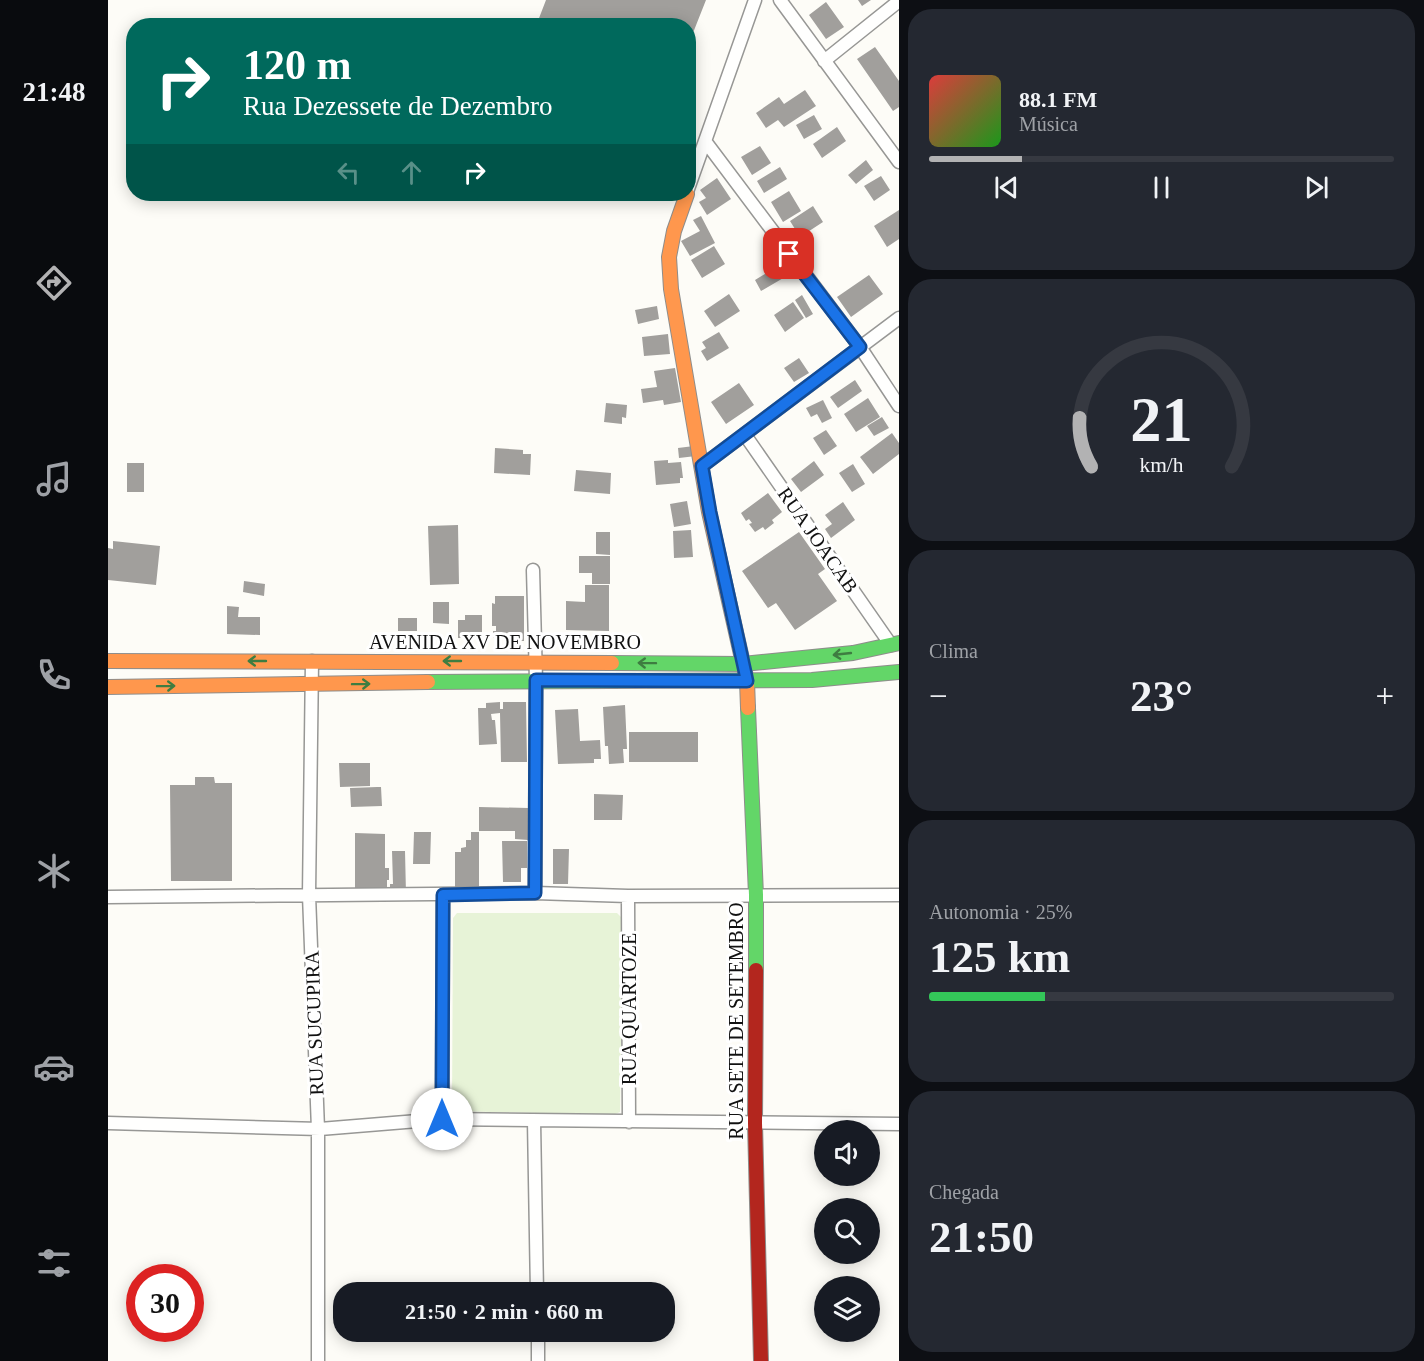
<!DOCTYPE html>
<html lang="pt">
<head>
<meta charset="utf-8">
<style>
	:root { --surface:#171b24; --page:#242831; --text:#f1f3f6; --muted:#9ea1a6; --line:#363941; --accent:#b2b2b3 }
	body { margin:0; font-family:"Times New Roman",serif; background:var(--page); color:var(--text); height:100vh; display:flex; flex-direction:column; font-size:22px; white-space:nowrap }
	* { box-sizing:border-box; margin:0 }
	p { font-size:20px; color:var(--muted) }
	.icon { flex:none; width:33px; height:33px; fill:none; stroke:currentColor; stroke-width:2; stroke-linecap:round; stroke-linejoin:round }
	.map { position:relative; flex:1; overflow:hidden }
	.side { display:flex; flex-direction:column; gap:9px; padding:9px; background:#0d0f14; width:525px }
	.side>* { flex:none }
	.top-card { position:absolute; left:18px; top:18px; width:570px; height:183px; border-radius:24px; box-shadow:0 3px 15px #0003; background:#00695c; color:#fff; overflow:hidden }
	.fabs { position:absolute; left:706px; top:1120px; display:grid; gap:12px }
	.fabs a { display:grid; place-items:center; width:66px; height:66px; border-radius:50%; background:var(--surface); box-shadow:0 3px 15px #0003; font-size:30px }
	.speed { position:absolute; left:18px; top:1264px; display:flex; gap:12px; font-size:30px; font-weight:700; text-align:center }
	.speed>* { display:grid; place-content:center; width:78px; height:78px; border-radius:50%; background:var(--surface); box-shadow:0 3px 15px #0003; line-height:1 }
	.speed .limit { border:9px solid #d22; background:#fff; color:#111 }
	.pin { position:absolute; display:grid; place-items:center; width:51px; height:51px; color:#fff; margin:-26px; border-radius:12px; box-shadow:0 3px 9px #0006 }
	.me { position:absolute; width:66px; margin:-33px; rotate:0deg; stroke-linejoin:round; filter:drop-shadow(0 0 4px #0008) }
	.turn { display:flex; align-items:center; gap:21px; height:126px; padding:0 18px; font-size:27px }
	.turn .icon { width:78px; height:78px; stroke-width:2.5 }
	.turn b { display:block; font-size:42px; line-height:51px }
	.lanes { display:flex; align-items:center; height:57px; padding:0 18px; background:#0003; justify-content:center; gap:30px; direction:ltr }
	.lanes .off { opacity:.35 }
	.big { font-size:45px; font-weight:600; line-height:1.1 }
	.side .widget { flex:1; display:flex; flex-direction:column; justify-content:center; gap:9px; min-width:0; padding:0 21px; border-radius:24px; background:var(--page) }
	.side .dial { align-items:center; gap:0 }
	.dial svg { height:156px; overflow:visible; fill:none; stroke:var(--line); stroke-width:7; stroke-linecap:round; text-anchor:middle }
	.dial text { fill:var(--text); stroke:none }
	.song { display:flex; align-items:center; gap:18px }
	.cover { width:72px; height:72px; border-radius:9px; background:linear-gradient(135deg,hsl(0 70% 55%),hsl(120 70% 35%)) }
	.played { height:6px; border-radius:3px; background:linear-gradient(90deg,var(--accent) 20%,var(--line) 20%) }
	.keys { display:flex; justify-content:space-around; direction:ltr }
	.heat { display:flex; justify-content:space-between; align-items:center; font-size:33px; direction:ltr }
	.charge { height:9px; border-radius:4px; background:linear-gradient(90deg,#34c759 25%,var(--line) 0) }
	.trip { position:absolute; left:225px; top:1282px; width:342px; height:60px; border-radius:24px; background:var(--surface); box-shadow:0 3px 15px #0003; font-weight:600; line-height:60px; text-align:center }
	main { display:flex; flex:1; min-height:0 }
	.menu { display:flex; flex-direction:column; width:108px; justify-content:space-around; align-items:center; background:#090b0e; color:var(--muted) }
	.menu .icon { width:42px; height:42px }
	.menu .current { color:var(--accent) }
	.menu b { font-size:27px; color:var(--text) }
	.map>svg:first-child { display:block }
	.green { fill:#e7f3d7 }
	.building { fill:#a19f9c }
	.lines { fill:none; stroke-linecap:round; stroke-linejoin:round }
	.street-casing { stroke:#979795; stroke-width:15 }
	.fast-casing { stroke:#8e8d8b; stroke-width:16 }
	.slow-casing { stroke:#8e8d8b; stroke-width:16 }
	.jam-casing { stroke:#8e8d8b; stroke-width:16 }
	.street { stroke:#fffffe; stroke-width:12 }
	.fast { stroke:#63d668; stroke-width:14 }
	.slow { stroke:#ff974d; stroke-width:14 }
	.jam { stroke:#b3261e; stroke-width:14 }
	.oneway { stroke:#3e7d41 }
	.route-casing { stroke:#114b97; stroke-width:15 }
	.route { stroke:#1a73e8; stroke-width:10 }
	.labels { text-anchor:middle; dominant-baseline:central; stroke-width:6; stroke-linejoin:round; paint-order:stroke }
	.street-label { font-size:20px; fill:#111; stroke:#fff }
</style>
</head>
<body>
<main>
<nav class="menu">
<b>21:48</b>
<svg class="icon current" aria-label="directions" viewBox="0 0 24 24"><path d="M12 3l9 9-9 9-9-9zM9 14v-3h6M13 9l2 2-2 2"/></svg>
<svg class="icon" aria-label="music" viewBox="0 0 24 24"><path d="M9 18V5l10-2v13"/><circle cx="6" cy="18" r="3"/><circle cx="16" cy="16" r="3"/></svg>
<svg class="icon" aria-label="phone" viewBox="0 0 24 24"><path d="M5 4h4l2 5-3 2q2 4 5 5l2-3 5 2v4C11 20 4 13 5 4z"/></svg>
<svg class="icon" aria-label="climate" viewBox="0 0 24 24"><path d="M12 3v18M4 7l16 10M4 17L20 7"/></svg>
<svg class="icon" aria-label="car" viewBox="0 0 24 24"><path d="M5 17H2v-5l4-1 3-4h7l3 4 3 1v5h-3M9 17h6M6 11h13"/><circle cx="7" cy="17" r="2"/><circle cx="17" cy="17" r="2"/></svg>
<svg class="icon" aria-label="filters" viewBox="0 0 24 24"><path d="M4 7h16M4 17h16"/><circle cx="9" cy="7" r="2"/><circle cx="15" cy="17" r="2"/></svg>
</nav>
<div class="map">
<svg width="791" height="1361" viewBox="0 0 791 1361">
	<rect width="100%" height="100%" fill="#fdfcf7"/>
	<path class="green" d="M 349,913 L 509,913 L 515,919 L 512,1112 L 505,1115 L 347,1111 L 344,1107 L 345,918 Z"/>
	<path class="building" d="M 438,0 L 598,0 L 581,43 L 580,26 L 428,26 Z
		M 750,0 L 763,0 L 754,6 Z
		M 718,2 L 736,27 L 718,39 L 701,15 Z
		M 767,47 L 791,81 L 791,107 L 785,111 L 749,59 Z
		M 697,90 L 708,106 L 676,127 L 670,120 L 658,128 L 648,113 L 671,97 L 676,104 Z
		M 706,115 L 714,129 L 696,139 L 688,125 Z
		M 729,127 L 738,141 L 714,158 L 705,144 Z
		M 652,146 L 663,163 L 644,175 L 633,157 Z
		M 758,160 L 765,170 L 748,184 L 740,175 Z
		M 672,167 L 679,179 L 656,193 L 649,181 Z
		M 773,176 L 782,190 L 766,201 L 756,186 Z
		M 609,178 L 623,199 L 599,215 L 591,202 L 598,198 L 592,190 Z
		M 681,191 L 693,211 L 675,222 L 663,202 Z
		M 705,206 L 715,222 L 692,237 L 682,221 Z
		M 791,210 L 791,239 L 779,247 L 766,226 Z
		M 593,216 L 607,243 L 582,256 L 573,241 L 592,231 L 585,220 Z
		M 606,246 L 617,264 L 594,278 L 583,260 Z
		M 670,266 L 677,277 L 653,291 L 647,280 Z
		M 761,275 L 775,294 L 743,317 L 729,297 Z
		M 621,294 L 632,311 L 607,327 L 596,311 Z
		M 694,295 L 705,314 L 698,318 L 687,300 Z
		M 685,302 L 696,318 L 677,332 L 666,315 Z
		M 549,306 L 551,319 L 530,324 L 527,310 Z
		M 611,332 L 621,348 L 599,361 L 593,351 L 598,348 L 594,342 Z
		M 560,334 L 562,354 L 536,356 L 534,337 Z
		M 691,358 L 701,373 L 686,382 L 676,368 Z
		M 567,368 L 573,402 L 556,405 L 555,400 L 535,403 L 533,389 L 549,387 L 546,371 Z
		M 747,380 L 754,391 L 730,408 L 722,397 Z
		M 631,383 L 646,405 L 618,424 L 603,402 Z
		M 760,398 L 772,417 L 748,432 L 736,414 Z
		M 715,400 L 724,418 L 714,423 L 709,414 L 703,417 L 698,408 Z
		M 498,403 L 519,405 L 518,418 L 514,417 L 514,424 L 496,422 Z
		M 774,417 L 781,428 L 766,436 L 759,426 Z
		M 718,430 L 729,446 L 716,455 L 705,438 Z
		M 784,433 L 791,443 L 791,454 L 765,474 L 752,457 Z
		M 586,446 L 588,456 L 571,458 L 570,448 Z
		M 387,448 L 415,450 L 415,454 L 423,454 L 422,475 L 386,473 Z
		M 560,460 L 560,463 L 573,462 L 575,478 L 572,478 L 572,483 L 548,485 L 546,461 Z
		M 706,461 L 716,475 L 693,492 L 683,479 Z
		M 19,463 L 36,463 L 36,492 L 19,492 Z
		M 745,464 L 757,484 L 744,492 L 731,473 Z
		M 468,470 L 503,473 L 502,494 L 466,491 Z
		M 660,493 L 674,512 L 664,520 L 666,523 L 657,530 L 655,527 L 647,532 L 641,524 L 644,523 L 641,519 L 638,521 L 633,513 Z
		M 579,501 L 583,524 L 566,527 L 562,504 Z
		M 735,502 L 747,520 L 723,538 L 717,529 L 724,524 L 717,515 Z
		M 350,525 L 351,584 L 322,585 L 320,526 Z
		M 583,530 L 585,557 L 566,558 L 565,531 Z
		M 488,532 L 502,532 L 502,555 L 488,554 Z
		M 691,532 L 717,569 L 710,574 L 729,601 L 687,630 L 668,603 L 660,608 L 634,571 Z
		M 5,541 L 52,546 L 48,585 L 0,580 L 0,548 L 5,549 Z
		M 471,556 L 502,556 L 502,584 L 484,584 L 484,573 L 471,573 Z
		M 136,581 L 157,584 L 156,596 L 135,592 Z
		M 477,585 L 501,585 L 501,631 L 458,630 L 458,601 L 477,602 Z
		M 387,596 L 416,596 L 416,641 L 397,641 L 397,638 L 385,638 L 385,631 L 388,631 L 388,626 L 384,626 L 384,603 L 387,604 Z
		M 325,602 L 341,602 L 341,624 L 325,623 Z
		M 119,606 L 131,607 L 130,617 L 152,617 L 152,635 L 119,634 Z
		M 357,615 L 374,615 L 374,638 L 350,638 L 350,620 L 357,620 Z
		M 290,618 L 309,618 L 309,631 L 290,631 Z
		M 392,702 L 392,709 L 395,709 L 395,702 L 418,702 L 419,762 L 393,762 L 392,713 L 383,714 L 384,720 L 387,720 L 389,744 L 371,745 L 370,708 L 378,708 L 378,703 Z
		M 517,705 L 519,749 L 515,749 L 516,763 L 501,764 L 500,746 L 497,746 L 495,707 Z
		M 470,709 L 472,741 L 492,740 L 493,759 L 486,759 L 486,763 L 450,764 L 447,710 Z
		M 521,732 L 590,732 L 590,762 L 521,762 Z
		M 231,763 L 262,763 L 262,786 L 232,787 Z
		M 87,777 L 106,777 L 107,783 L 124,783 L 124,881 L 63,881 L 62,785 L 87,785 Z
		M 269,787 L 273,787 L 274,806 L 243,807 L 242,788 Z
		M 486,794 L 515,795 L 514,820 L 486,820 Z
		M 371,807 L 420,808 L 420,840 L 407,839 L 407,831 L 371,831 Z
		M 306,832 L 323,832 L 322,864 L 305,864 Z
		M 363,832 L 371,832 L 371,892 L 347,893 L 347,852 L 353,852 L 353,848 L 358,847 L 358,840 L 363,840 Z
		M 247,833 L 277,834 L 277,868 L 281,868 L 281,880 L 279,880 L 279,887 L 276,887 L 276,893 L 247,893 Z
		M 394,841 L 419,841 L 419,868 L 413,868 L 413,882 L 395,882 Z
		M 445,849 L 461,849 L 460,884 L 445,884 Z
		M 284,851 L 297,851 L 298,894 L 282,892 L 282,884 L 285,884 Z"/>
	<g class="lines">
		<g class="street-casing">
			<path id="street" d="M 672,0 L 791,162
				M 716,61 L 791,1
				M 597,141 L 752,347 L 791,406
				M 580,189 L 647,0
				M 637,435 L 783,645
				M 594,466 L 791,318
				M 425,570 L 428,680 L 427,893
				M 204,661 L 201,895 L 210,1129 L 210,1361
				M 520,896 L 521,1122
				M 0,897 L 427,893 L 520,896 L 791,895
				M 334,1119 L 335,895
				M 426,1121 L 429,1293
				M 0,1123 L 212,1129 L 334,1119 L 791,1124
				M 430,1332 L 430,1361"/>
		</g>
		<g class="fast-casing">
			<path id="fast" d="M 504,663 L 635,664 L 745,653 L 791,643
				M 320,682 L 704,680 L 791,672
				M 640,708 L 648,895 L 648,970"/>
		</g>
		<g class="slow-casing">
			<path id="slow" d="M 579,194 L 566,231 L 561,257 L 563,289 L 601,512 L 639,681 L 640,708
				M 0,661 L 504,663
				M 0,687 L 320,682"/>
		</g>
		<g class="jam-casing">
			<path id="jam" d="M 648,970 L 647,1123 L 653,1361"/>
		</g>
		<use href="#street" class="street"/>
		<use href="#fast" class="fast"/>
		<use href="#slow" class="slow"/>
		<use href="#jam" class="jam"/>
	</g>
	<defs><path id="oneway-shaft" d="M-6 0H5M1.5-3L5.5 0L1.5 3" fill="none" stroke-width="1.6" stroke-linecap="round" stroke-linejoin="round" transform="scale(1.5)"/></defs>
	<g class="oneway">
		<use href="#oneway-shaft" transform="translate(734 654) rotate(174)"/>
		<use href="#oneway-shaft" transform="translate(149 661) rotate(180)"/>
		<use href="#oneway-shaft" transform="translate(344 661) rotate(-180)"/>
		<use href="#oneway-shaft" transform="translate(539 663) rotate(-179)"/>
		<use href="#oneway-shaft" transform="translate(253 684) rotate(-1)"/>
		<use href="#oneway-shaft" transform="translate(58 686) rotate(-1)"/>
	</g>
	<g class="lines">
		<g class="route-casing">
			<path id="route" d="M 334,1119 L 335,895 L 427,893 L 428,680 L 639,681 L 602,512 L 594,466 L 752,347 L 681,254"/>
		</g>
		<use href="#route" class="route"/>
	</g>
	<g class="labels">
		<g class="street-label">
			<text transform="translate(710 540) rotate(55)">RUA JOACAB</text>
			<text x="397" y="642">AVENIDA XV DE NOVEMBRO</text>
			<text transform="translate(521 1009) rotate(-90)">RUA QUARTOZE</text>
			<text transform="translate(628 1021) rotate(-90)">RUA SETE DE SETEMBRO</text>
			<text transform="translate(206 1023) rotate(-92)">RUA SUCUPIRA</text>
		</g>
	</g>
</svg>
<div class="fabs">
<a><svg class="icon" aria-label="sound" viewBox="0 0 24 24"><path d="M4 9h4l5-4v14l-5-4H4zM17 9q2 3 0 6"/></svg></a>
<a><svg class="icon" aria-label="search" viewBox="0 0 24 24"><circle cx="10" cy="10" r="6"/><path d="M15 15l6 6"/></svg></a>
<a><svg class="icon" aria-label="layers" viewBox="0 0 24 24"><path d="M12 4l9 5-9 5-9-5zM3 14l9 5 9-5"/></svg></a>
</div>
<div class="speed"><div class="limit">30</div></div>
<div class="pin" style="left:681px;top:254px;background:#d93025"><svg class="icon" aria-label="arrive" viewBox="0 0 24 24"><path d="M6 21V4h12l-3 4 3 4H6"/></svg></div>
<svg class="me" style="left:334px;top:1119px" viewBox="-20 -20 40 40"><circle r="19" fill="#fff"/><path d="M0-13L10 11 0 6-10 11z" fill="#1a73e8"/></svg>
<div class="trip">21:50 · 2 min · 660 m</div>
<div class="top-card">
<div class="turn"><svg class="icon" aria-label="right" viewBox="0 0 24 24"><path d="M7 20v-9h11M14 6l5 5-5 5"/></svg><div><b>120 m</b>Rua Dezessete de Dezembro</div></div>
<div class="lanes"><svg class="icon off" aria-label="left" viewBox="0 0 24 24"><path d="M17 20v-9H6M10 6l-5 5 5 5"/></svg><svg class="icon off" aria-label="ahead" viewBox="0 0 24 24"><path d="M12 20V5M6 11l6-6 6 6"/></svg><svg class="icon" aria-label="right" viewBox="0 0 24 24"><path d="M7 20v-9h11M14 6l5 5-5 5"/></svg></div>
</div>
</div>
<section class="side">
<div class="widget">
<div class="song"><i class="cover"></i><div><b>88.1 FM</b><p>Música</p></div></div>
<div class="played"></div>
<div class="keys"><svg class="icon" aria-label="previous" viewBox="0 0 24 24"><path d="M18 5L8 12l10 7zM5 5v14"/></svg><svg class="icon" aria-label="pause" viewBox="0 0 24 24"><path d="M8 5v14M16 5v14"/></svg><svg class="icon" aria-label="next" viewBox="0 0 24 24"><path d="M6 5l10 7-10 7zM19 5v14"/></svg></div>
</div>
<div class="widget dial"><svg viewBox="0 0 100 80">
<path d="M14 69A42 42 0 1 1 86 69"/>
<path d="M14 69A42 42 0 0 1 8 44" stroke="#b2b2b3"/>
<text x="50" y="56" font-size="32" font-weight="700">21</text>
<text x="50" y="72" font-size="11">km/h</text>
</svg></div>
<div class="widget"><p>Clima</p>
<div class="heat"><a>−</a><b class="big">23°</b><a>+</a></div>
</div>
<div class="widget"><p>Autonomia · 25%</p><b class="big">125 km</b><div class="charge"></div></div>
<div class="widget"><p>Chegada</p><b class="big">21:50</b></div>
</section>
</main>
</body>
</html>
